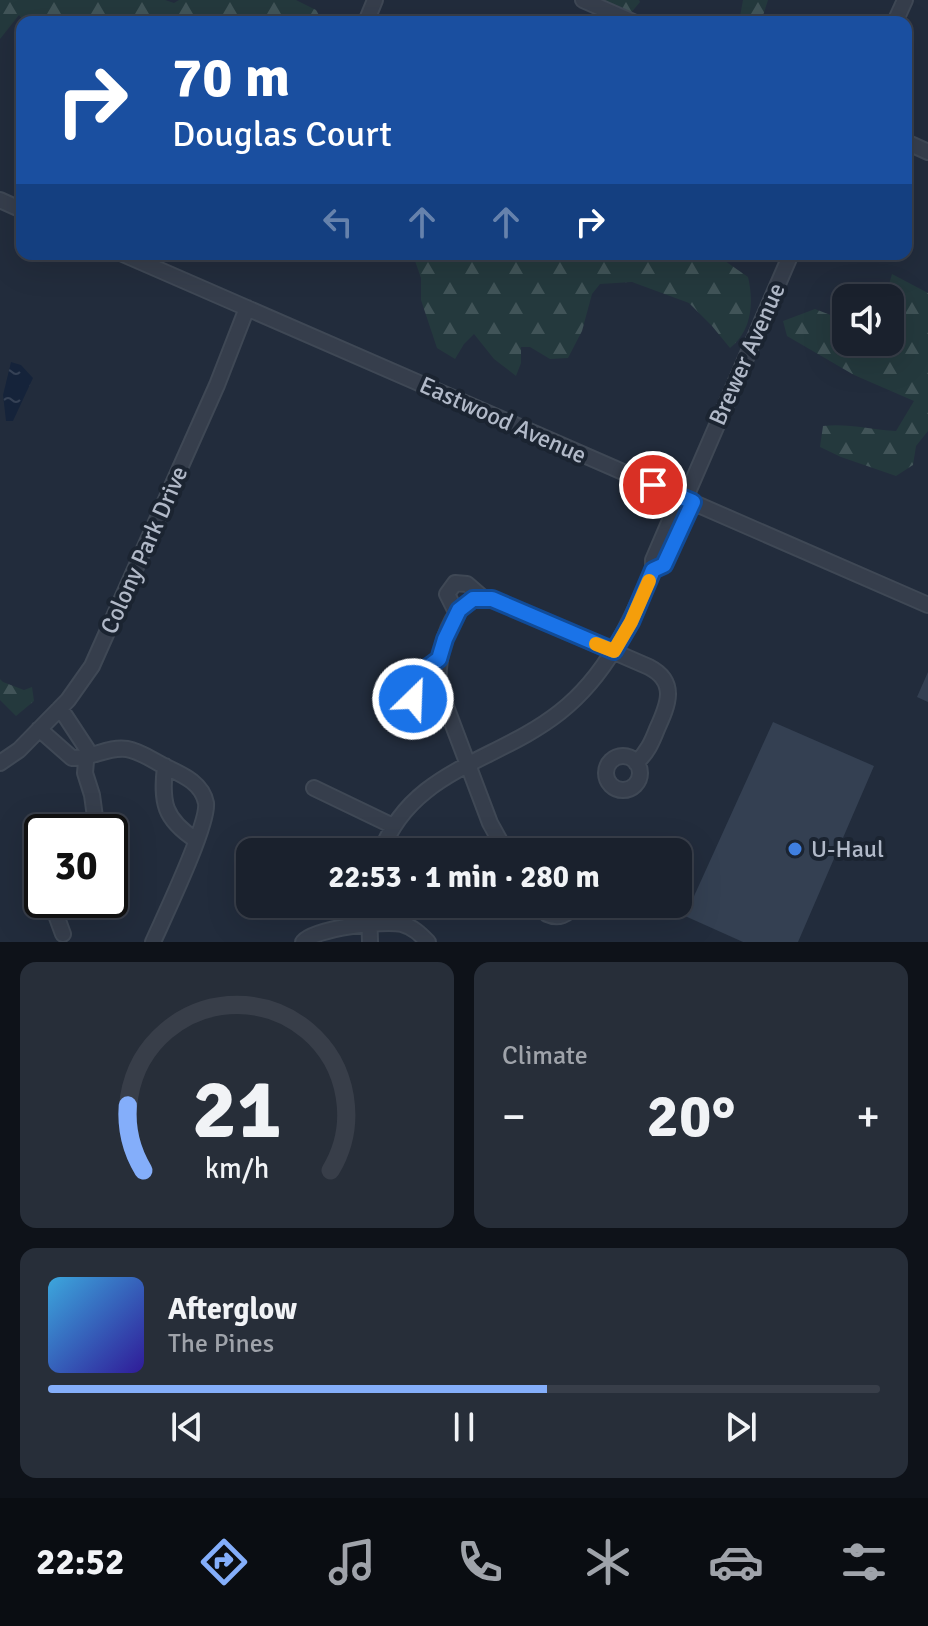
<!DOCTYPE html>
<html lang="en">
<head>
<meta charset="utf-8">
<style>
	:root { --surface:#1a212d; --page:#272e39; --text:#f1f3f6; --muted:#9fa3aa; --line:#383e49; --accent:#84aefa }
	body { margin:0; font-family:Signika,sans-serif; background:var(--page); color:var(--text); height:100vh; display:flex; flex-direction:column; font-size:30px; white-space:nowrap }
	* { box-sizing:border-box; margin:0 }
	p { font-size:26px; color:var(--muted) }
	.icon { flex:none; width:44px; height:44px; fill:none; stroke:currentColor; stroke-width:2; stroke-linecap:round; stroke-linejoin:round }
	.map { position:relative; height:942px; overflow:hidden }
	.side { display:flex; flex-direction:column; gap:20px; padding:20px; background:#0e1219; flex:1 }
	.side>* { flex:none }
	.guide { position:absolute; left:16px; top:16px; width:896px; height:244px; border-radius:16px; box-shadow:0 8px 32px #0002,0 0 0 2px var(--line); background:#1a4fa0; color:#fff; overflow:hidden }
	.buttons { position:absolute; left:832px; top:284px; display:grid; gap:16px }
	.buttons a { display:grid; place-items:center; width:72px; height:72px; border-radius:16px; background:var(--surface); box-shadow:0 8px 32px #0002,0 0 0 2px var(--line); font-size:40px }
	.speed { position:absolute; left:24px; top:814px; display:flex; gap:16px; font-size:40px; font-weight:700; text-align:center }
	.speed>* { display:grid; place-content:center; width:104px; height:104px; border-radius:50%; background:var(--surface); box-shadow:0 8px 32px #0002,0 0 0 2px var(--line); line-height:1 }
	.speed .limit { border:4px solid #111; border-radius:12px; background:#fff; color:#111 }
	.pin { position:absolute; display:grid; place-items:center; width:68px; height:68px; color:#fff; margin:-34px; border:4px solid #fff; border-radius:50%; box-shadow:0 2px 8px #0007 }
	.me { position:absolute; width:88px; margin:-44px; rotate:24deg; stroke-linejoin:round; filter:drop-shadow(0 0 6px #0008) }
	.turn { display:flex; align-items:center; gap:28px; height:168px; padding:0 24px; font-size:36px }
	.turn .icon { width:104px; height:104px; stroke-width:2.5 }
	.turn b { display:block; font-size:56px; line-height:68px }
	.lanes { display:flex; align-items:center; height:76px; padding:0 24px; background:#0003; justify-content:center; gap:40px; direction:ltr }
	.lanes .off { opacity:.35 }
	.big { font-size:60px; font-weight:800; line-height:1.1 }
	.side .card { flex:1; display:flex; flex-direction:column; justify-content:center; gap:12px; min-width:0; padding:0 28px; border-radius:16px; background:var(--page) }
	.side .dial { align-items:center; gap:0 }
	.dial svg { height:208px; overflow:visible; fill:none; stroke:var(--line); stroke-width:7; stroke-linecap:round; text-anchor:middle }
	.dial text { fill:var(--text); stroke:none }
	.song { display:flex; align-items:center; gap:24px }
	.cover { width:96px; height:96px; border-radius:12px; background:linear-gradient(135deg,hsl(200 70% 55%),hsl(250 70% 35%)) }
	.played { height:8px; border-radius:4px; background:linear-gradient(90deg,var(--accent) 60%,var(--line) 60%) }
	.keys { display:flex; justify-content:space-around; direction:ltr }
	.heat { display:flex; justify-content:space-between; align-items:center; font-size:44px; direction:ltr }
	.side .tiles { flex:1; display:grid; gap:20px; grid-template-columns:1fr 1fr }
	.card:last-child { grid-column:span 2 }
	.trip { position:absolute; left:236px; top:838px; width:456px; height:80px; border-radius:16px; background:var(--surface); box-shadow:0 8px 32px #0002,0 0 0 2px var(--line); font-weight:800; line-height:80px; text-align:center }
	.tabs { display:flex; height:128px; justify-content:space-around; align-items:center; background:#0a0d12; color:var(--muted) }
	.tabs .icon { width:56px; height:56px }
	.tabs .on { color:var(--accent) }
	.tabs b { font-size:36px; color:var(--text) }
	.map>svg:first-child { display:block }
	.forest { fill:url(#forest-firs) }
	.water { fill:url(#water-ripples) }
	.building { fill:#344052 }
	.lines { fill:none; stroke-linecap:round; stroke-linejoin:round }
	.minor-casing { stroke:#3f4855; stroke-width:18 }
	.minor { stroke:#363e4c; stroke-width:14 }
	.route-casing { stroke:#114b97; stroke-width:20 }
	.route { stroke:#1a73e8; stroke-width:14 }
	.slow { stroke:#f59e0b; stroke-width:14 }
	.shop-dot { fill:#3f7fe0; stroke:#1b2431; stroke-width:3 }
	.labels { text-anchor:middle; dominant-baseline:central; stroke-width:8; stroke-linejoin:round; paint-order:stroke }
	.street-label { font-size:24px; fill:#b1b9c8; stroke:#1b2431 }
	.poi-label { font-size:24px; fill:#b1b9c8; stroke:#1b2431; text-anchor:start }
</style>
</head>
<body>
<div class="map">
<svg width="928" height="942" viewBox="0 0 928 942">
	<defs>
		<pattern id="forest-firs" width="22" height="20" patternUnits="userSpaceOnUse" patternTransform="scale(2)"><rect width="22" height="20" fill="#24393d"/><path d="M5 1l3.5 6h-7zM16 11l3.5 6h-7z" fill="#415458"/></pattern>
		<pattern id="water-ripples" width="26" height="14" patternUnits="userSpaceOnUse" patternTransform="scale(2)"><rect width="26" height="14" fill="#15233a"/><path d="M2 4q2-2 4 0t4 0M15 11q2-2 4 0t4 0" fill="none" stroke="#354155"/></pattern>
	</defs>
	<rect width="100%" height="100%" fill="#222c3c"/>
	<path class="forest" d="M 0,0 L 165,0 L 174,3 L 179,0 L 296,0 L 316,10 L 323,22 L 24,22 L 19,15 L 0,39 Z
		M 595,0 L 639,0 L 640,2 L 630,14 Z
		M 743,0 L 768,0 L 761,22 L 739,22 Z
		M 417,254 L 715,254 L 748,277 C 754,302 752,331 730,348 L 712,326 L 689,303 L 632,282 L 600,284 L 592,294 L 582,331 L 568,358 L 550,359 L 530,347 L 521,347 L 521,363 L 516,376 L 494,359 L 474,334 L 464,344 L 455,359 L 437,348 L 421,300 L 421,278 L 415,261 Z
		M 892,274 L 928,293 L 928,431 L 916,446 L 913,465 L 896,476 L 841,457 L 820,447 L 823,426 C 847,423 872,430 896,431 L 914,401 L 854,375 L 787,336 L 783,321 L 815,309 L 846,321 L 846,342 L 890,342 L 890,298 L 885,298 Z
		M 0,679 L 3,682 L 24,690 L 32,687 L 34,701 L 16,716 L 0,700 Z"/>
	<path class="water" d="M 11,362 L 21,365 L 33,378 L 13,421 L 6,421 L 3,395 Z"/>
	<path class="building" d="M 928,672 L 928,702 L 917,697 Z
		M 773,722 L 874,766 L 798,942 L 743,942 L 685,916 Z"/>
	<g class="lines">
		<g class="minor-casing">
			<path id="minor" d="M 583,0 L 633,22
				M 366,22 L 375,0
				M 895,22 L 905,0
				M 906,142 L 928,152
				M 0,200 L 22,210
				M 123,254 L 928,605
				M 685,499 L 791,254
				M 653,570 L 653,560 L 680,497
				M 457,614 L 447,594 L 455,583 L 467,584 L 482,597
				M 439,659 L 424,670 L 413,699 L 423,710 L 450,719
				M 60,708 L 87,749 L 85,773 L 92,795 L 95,817 L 92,832
				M 39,729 L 72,758 C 91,759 108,746 127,749 C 140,751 154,761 166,767 C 183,775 202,783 206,803 C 209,824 164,917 153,942
				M606 773a17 17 0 1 1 34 0a17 17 0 1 1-34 0Z
				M 0,763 L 19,750 L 68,700 L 92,666 L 217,385 L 247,308
				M 165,766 C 161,803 164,819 196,840
				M 314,788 L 393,826
				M 381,852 C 412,769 497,762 560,712 C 607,675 630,623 653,570 L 664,565 L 693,502
				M 506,852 L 490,823 L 439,688 C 436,657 449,590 492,599 L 649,667 C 678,682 668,705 657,729 C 652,742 647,753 636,763
				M 61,900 L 56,915 L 63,934
				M 369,904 L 370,942
				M 540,904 L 547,914 C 558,919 568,916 573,904
				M 303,942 C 316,928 383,920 402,924 C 413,927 420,934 428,942"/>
		</g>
		<use href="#minor" class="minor"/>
	</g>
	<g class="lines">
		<g class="route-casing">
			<path id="route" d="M 413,699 L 424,670 L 439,659 L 445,639 L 459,610 L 473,599 L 492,599 L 614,651 L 631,622 L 653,570 L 664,565 L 693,502 L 653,485"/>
		</g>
		<use href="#route" class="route"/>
		<path class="slow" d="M 596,644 L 614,651 L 631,622 L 649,581"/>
	</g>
	<circle class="shop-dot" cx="795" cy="849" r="8"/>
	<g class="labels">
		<g class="street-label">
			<text transform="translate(747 354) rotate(-66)">Brewer Avenue</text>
			<text transform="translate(503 420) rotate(24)">Eastwood Avenue</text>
			<text transform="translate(144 550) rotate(-66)">Colony Park Drive</text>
		</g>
		<g class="poi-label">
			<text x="811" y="849">U-Haul</text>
		</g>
	</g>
</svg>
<div class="buttons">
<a><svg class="icon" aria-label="sound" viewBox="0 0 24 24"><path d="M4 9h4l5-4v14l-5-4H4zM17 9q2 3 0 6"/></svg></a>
</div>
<div class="speed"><div class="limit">30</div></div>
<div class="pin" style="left:653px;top:485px;background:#d93025"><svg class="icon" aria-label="arrive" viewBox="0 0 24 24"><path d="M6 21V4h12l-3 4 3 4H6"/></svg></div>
<svg class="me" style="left:413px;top:699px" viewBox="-20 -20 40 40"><circle r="17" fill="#1a73e8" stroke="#fff" stroke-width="3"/><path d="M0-11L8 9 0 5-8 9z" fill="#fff"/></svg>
<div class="trip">22:53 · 1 min · 280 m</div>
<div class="guide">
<div class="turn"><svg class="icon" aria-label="right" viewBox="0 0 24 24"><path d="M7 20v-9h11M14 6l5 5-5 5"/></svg><div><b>70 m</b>Douglas Court</div></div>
<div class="lanes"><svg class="icon off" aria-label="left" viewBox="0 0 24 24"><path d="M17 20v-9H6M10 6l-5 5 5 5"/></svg><svg class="icon off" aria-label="ahead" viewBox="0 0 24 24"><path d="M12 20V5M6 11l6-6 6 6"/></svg><svg class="icon off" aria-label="ahead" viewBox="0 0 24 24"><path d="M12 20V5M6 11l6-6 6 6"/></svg><svg class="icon" aria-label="right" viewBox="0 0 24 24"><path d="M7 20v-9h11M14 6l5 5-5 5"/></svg></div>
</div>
</div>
<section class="side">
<div class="tiles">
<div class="card dial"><svg viewBox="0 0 100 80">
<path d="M14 69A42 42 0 1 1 86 69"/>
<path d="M14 69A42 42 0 0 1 8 44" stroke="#84aefa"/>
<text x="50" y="56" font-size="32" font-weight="700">21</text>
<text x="50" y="72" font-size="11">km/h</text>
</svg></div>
<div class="card"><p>Climate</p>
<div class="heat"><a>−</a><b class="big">20°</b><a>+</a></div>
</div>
<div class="card">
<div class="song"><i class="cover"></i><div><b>Afterglow</b><p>The Pines</p></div></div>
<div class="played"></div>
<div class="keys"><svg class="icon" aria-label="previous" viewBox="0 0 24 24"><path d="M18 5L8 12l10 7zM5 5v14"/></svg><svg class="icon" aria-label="pause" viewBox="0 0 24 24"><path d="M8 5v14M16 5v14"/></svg><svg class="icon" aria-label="next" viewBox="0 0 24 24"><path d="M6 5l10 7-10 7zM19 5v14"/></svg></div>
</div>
</div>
</section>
<nav class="tabs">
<b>22:52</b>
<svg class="icon on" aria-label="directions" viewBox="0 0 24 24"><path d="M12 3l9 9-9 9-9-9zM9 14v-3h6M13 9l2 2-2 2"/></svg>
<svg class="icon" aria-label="music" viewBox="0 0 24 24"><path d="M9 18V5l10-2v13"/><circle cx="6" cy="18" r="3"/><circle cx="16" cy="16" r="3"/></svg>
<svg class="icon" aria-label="phone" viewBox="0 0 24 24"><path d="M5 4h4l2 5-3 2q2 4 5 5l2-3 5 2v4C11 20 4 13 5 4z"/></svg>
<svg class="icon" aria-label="climate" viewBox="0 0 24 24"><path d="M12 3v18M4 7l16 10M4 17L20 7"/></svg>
<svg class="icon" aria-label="car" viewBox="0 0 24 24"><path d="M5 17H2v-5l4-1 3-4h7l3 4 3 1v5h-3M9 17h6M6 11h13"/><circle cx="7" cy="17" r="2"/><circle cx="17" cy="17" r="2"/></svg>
<svg class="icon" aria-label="filters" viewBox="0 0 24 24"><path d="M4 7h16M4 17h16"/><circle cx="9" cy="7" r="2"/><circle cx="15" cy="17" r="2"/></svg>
</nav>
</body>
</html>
